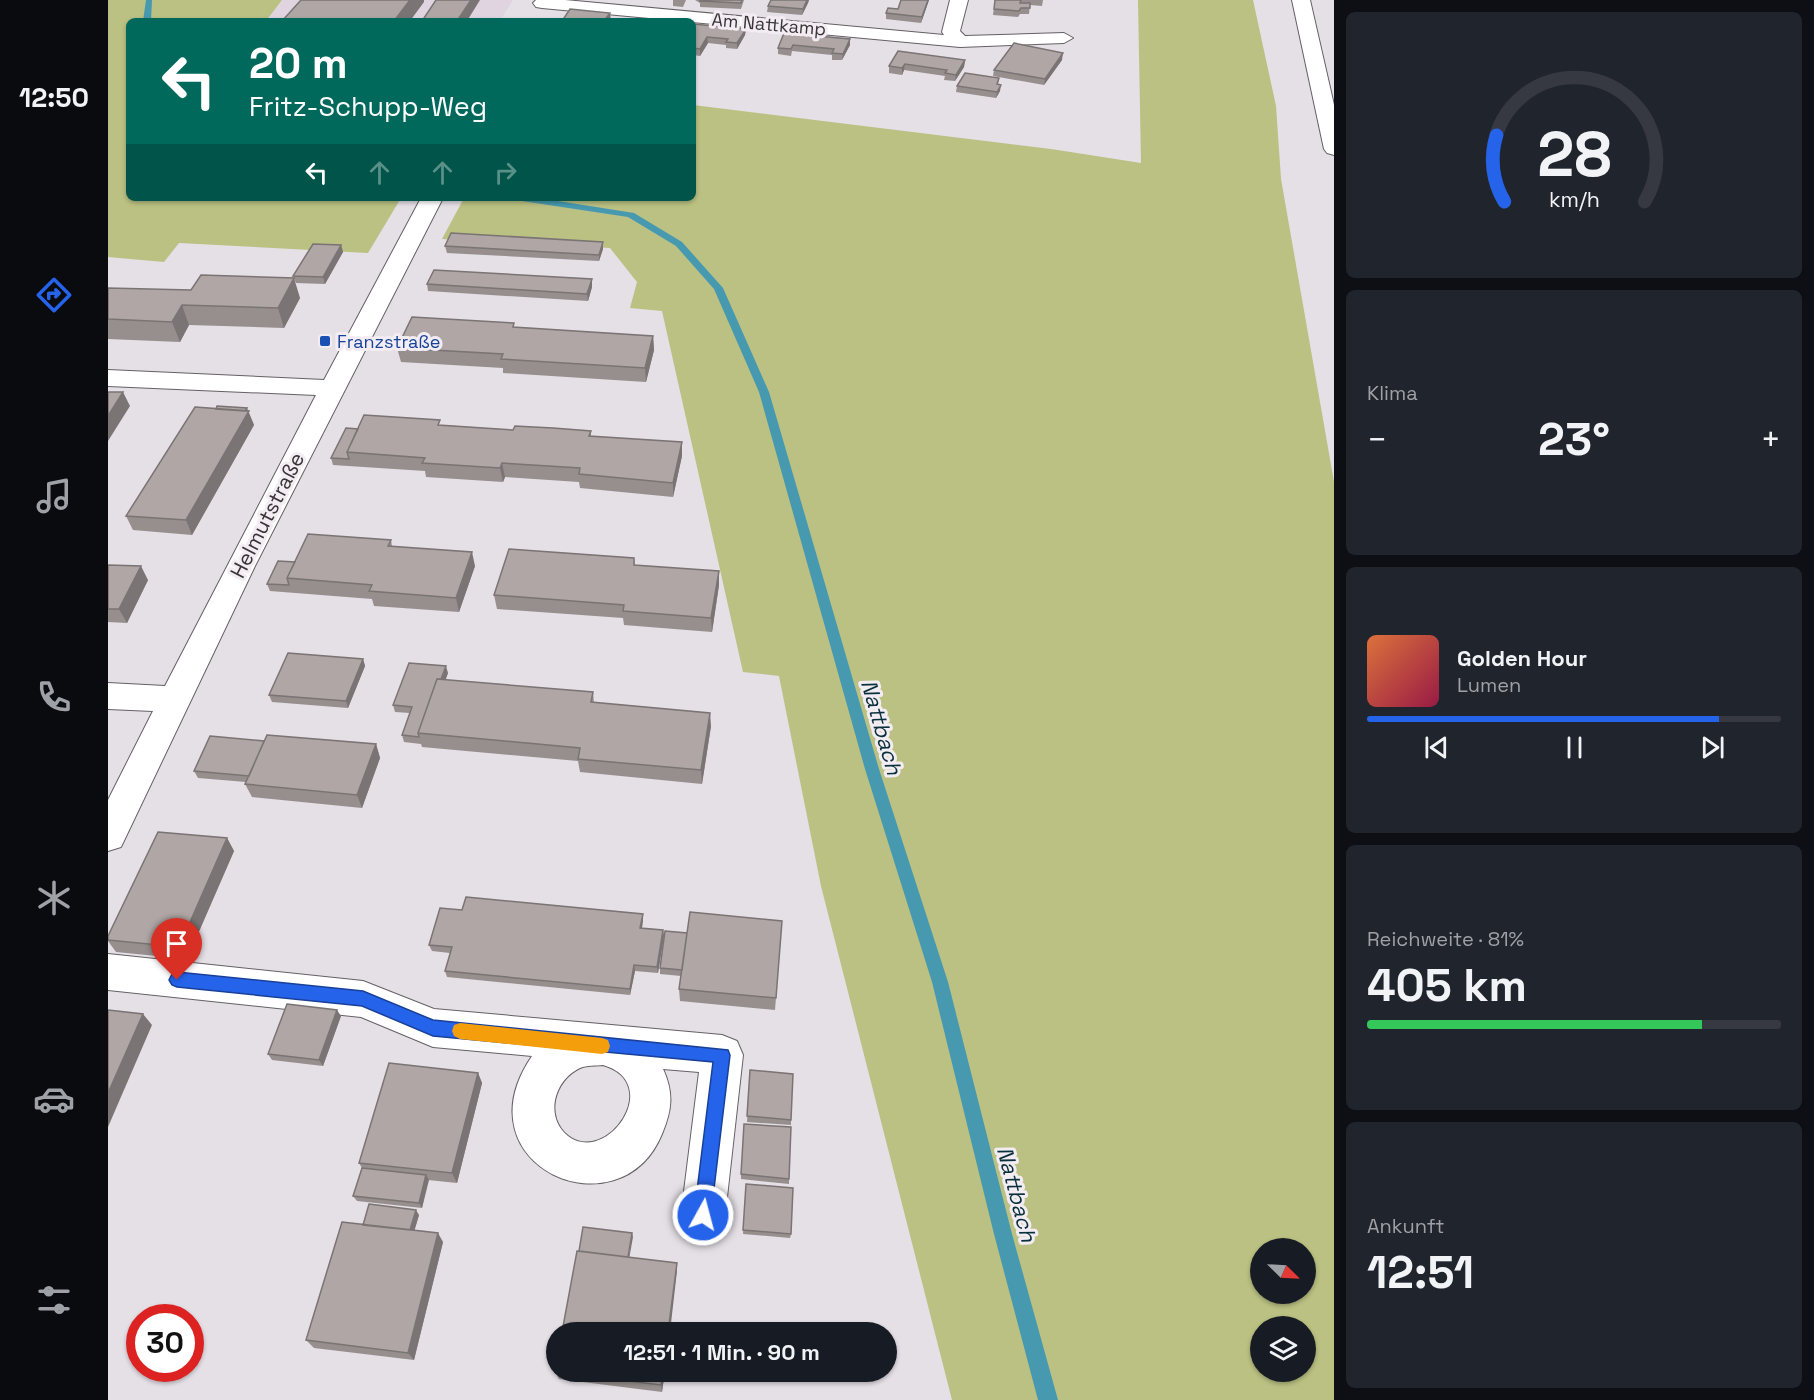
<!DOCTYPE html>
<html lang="de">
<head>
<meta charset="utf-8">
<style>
	:root { --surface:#171b24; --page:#20242c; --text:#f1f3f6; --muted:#9ea1a6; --line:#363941; --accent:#2563eb }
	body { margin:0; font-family:"Space Grotesk",sans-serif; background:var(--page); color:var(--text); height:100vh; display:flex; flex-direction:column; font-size:22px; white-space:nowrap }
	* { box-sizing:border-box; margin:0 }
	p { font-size:20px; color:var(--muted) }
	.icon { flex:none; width:33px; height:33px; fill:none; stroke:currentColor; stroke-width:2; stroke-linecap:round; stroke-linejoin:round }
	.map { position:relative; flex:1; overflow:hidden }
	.drawer { display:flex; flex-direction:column; gap:12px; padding:12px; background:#0d0f14; width:480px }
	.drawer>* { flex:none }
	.hud { position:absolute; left:18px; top:18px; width:570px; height:183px; border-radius:9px; box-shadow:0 2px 4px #0004; background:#00695c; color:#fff; overflow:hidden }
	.needle { width:39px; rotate:114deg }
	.fabs { position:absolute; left:1142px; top:1238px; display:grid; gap:12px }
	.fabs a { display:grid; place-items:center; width:66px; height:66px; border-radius:50%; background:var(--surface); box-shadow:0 2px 4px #0004; font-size:30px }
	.speed { position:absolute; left:18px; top:1304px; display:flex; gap:12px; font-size:30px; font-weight:700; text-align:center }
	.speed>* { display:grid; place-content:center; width:78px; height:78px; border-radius:50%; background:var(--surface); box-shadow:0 2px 4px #0004; line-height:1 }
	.speed .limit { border:9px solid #d22; background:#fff; color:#111 }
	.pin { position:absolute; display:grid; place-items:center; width:51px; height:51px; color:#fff; margin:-62px -26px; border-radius:50% 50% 50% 0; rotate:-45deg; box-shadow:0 0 6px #0007 }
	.pin .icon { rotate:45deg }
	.me { position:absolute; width:66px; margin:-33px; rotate:7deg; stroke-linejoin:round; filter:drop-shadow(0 0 4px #0008) }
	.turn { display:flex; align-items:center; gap:21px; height:126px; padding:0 24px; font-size:27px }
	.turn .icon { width:78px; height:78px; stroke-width:2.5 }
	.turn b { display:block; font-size:42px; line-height:51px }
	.lanes { display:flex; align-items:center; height:57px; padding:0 24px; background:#0003; justify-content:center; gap:30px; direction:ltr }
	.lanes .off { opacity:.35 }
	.big { font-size:45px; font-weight:700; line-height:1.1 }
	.drawer .widget { flex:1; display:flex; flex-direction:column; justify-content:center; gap:9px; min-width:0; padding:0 21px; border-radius:9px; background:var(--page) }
	.drawer .dial { align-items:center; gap:0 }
	.dial svg { height:156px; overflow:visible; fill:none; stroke:var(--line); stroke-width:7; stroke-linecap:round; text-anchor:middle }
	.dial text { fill:var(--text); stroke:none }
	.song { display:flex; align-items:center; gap:18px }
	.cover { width:72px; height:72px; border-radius:9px; background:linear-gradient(135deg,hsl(20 70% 55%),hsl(340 70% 35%)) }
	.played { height:6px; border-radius:3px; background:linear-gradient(90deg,var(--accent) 85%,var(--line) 85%) }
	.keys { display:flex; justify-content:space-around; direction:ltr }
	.heat { display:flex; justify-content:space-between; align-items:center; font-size:33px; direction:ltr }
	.charge { height:9px; border-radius:4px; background:linear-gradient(90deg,#34c759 81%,var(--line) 0) }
	.trip { position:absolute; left:438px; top:1322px; width:351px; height:60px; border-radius:30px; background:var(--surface); box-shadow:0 2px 4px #0004; font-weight:700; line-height:60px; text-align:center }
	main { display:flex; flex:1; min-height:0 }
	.tabs { display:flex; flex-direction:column; width:108px; justify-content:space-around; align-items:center; background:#090b0e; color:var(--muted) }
	.tabs .icon { width:42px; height:42px }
	.tabs .active { color:var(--accent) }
	.tabs b { font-size:27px; color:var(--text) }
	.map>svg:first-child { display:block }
	.built { fill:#e0d4e1 }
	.green { fill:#bac182; fill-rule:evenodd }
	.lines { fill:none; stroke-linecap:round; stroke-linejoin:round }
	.stream { fill:#4799b0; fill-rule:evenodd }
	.minor-casing { stroke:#656065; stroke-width:2 }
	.highway-casing { stroke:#656065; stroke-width:2 }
	.minor { fill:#fff; fill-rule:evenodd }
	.highway { fill:#fff; fill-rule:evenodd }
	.wall { fill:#968f8e }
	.shaded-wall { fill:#7a7474 }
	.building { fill:#afa6a5; stroke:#7a7474; stroke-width:1.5 }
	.route { fill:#2563eb; stroke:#184099; stroke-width:1.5 }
	.slow { fill:#f59e0b }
	.transit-dot { fill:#1a4fb4; stroke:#f3edf3; stroke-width:2 }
	.labels { text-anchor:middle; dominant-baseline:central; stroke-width:6; stroke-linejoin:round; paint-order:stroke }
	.far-street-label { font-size:18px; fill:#373537; stroke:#f3edf3 }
	.far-transit-label { font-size:18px; fill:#164399; stroke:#f3edf3; text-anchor:start }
	.street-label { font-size:21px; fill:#373537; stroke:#f3edf3 }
	.water-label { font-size:22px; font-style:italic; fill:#09313b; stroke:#f3edf3 }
</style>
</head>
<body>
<main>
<nav class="tabs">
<b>12:50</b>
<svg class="icon active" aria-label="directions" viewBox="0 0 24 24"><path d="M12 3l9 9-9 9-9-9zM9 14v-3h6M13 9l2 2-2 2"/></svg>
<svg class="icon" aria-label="music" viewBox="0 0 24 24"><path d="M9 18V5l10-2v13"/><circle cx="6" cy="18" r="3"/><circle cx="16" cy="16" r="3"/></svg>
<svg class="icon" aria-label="phone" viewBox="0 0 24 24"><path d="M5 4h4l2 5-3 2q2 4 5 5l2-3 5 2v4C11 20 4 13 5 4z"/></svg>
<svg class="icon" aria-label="climate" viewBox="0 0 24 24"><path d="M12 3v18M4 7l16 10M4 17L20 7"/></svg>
<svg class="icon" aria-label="car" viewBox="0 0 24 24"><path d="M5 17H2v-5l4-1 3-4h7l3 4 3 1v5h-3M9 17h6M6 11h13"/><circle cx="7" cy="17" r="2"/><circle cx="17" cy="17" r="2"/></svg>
<svg class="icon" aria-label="filters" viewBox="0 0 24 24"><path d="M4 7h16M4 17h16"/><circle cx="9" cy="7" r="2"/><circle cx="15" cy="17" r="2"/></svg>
</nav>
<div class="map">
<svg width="1226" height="1400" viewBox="0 0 1226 1400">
	<rect width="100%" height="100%" fill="#e5dfe6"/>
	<path class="built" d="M 174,0 L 405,0 L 392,21 L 158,21 Z"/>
	<path class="green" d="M 0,0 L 174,0 L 158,21 L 21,21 L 21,198 L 293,198 L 260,253 L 71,243 L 56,262 L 0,257 Z
		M 1030,0 L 1145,0 L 1168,106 L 1173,179 L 1226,482 L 1226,1400 L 844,1400 L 713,886 L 671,676 L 635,672 L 554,311 L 522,308 L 529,282 L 502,248 L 334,239 L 356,198 L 585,198 L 585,105 L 943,149 L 1033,163 ZM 1152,1248 L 1197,1248 L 1197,1293 L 1152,1293 ZM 1152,1326 L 1197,1326 L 1197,1371 L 1152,1371 Z"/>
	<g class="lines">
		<path class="stream" d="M 38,0 L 44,0 L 43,21 L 35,21 Z
			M 410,198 L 431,198 L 526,213 L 574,242 L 615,288 L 661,392 L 771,769 L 840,982 L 904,1234 L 950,1400 L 930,1400 L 886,1234 L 824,982 L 757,769 L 651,392 L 606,289 L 568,246 L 520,217 L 414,201 Z"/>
		<g class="minor-casing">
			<path id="minor" d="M 428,0 L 457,0 L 836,35 L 834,32 L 842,0 L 860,0 L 852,31 L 857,36 L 956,33 L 965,38 L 956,43 L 852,47 L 434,8 L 428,7 L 425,3 Z
				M 313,198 L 335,198 L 147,566 L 13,847 L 0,851 L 0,800 L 45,711 L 0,709 L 0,683 L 57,686 L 208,395 L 0,386 L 0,370 L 216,380 Z
				M 0,954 L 255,981 L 326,1009 L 614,1035 L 629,1041 L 635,1055 L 617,1215 L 611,1231 L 595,1237 L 579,1231 L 573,1215 L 591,1072 L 555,1069 C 566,1093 564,1110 554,1134 C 512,1236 349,1166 424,1056 L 325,1047 L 253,1017 L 0,990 ZM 495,1065 C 557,1083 499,1166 460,1136 C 436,1117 446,1080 472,1068 C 479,1065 488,1066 495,1065 Z"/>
		</g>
		<g class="highway-casing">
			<path id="highway" d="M 1184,0 L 1202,0 L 1226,105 L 1226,155 L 1219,153 L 1216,149 Z"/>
		</g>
		<use href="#minor" class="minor"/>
		<use href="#highway" class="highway"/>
	</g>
	<path class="wall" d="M 565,0 L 578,0 L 575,7 L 565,6 Z
		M 587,0 L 636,0 L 633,9 L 592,7 L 592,3 Z
		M 663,0 L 701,0 L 700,3 L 694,15 L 659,12 L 660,6 Z
		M 793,0 L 821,0 L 813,23 L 778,19 L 778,13 L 790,9 Z
		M 887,0 L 935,0 L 934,6 L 922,5 L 921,14 L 912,14 L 910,17 L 885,15 Z
		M 585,24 L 638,29 L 637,35 L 629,49 L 618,48 L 618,45 L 600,43 L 592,56 L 585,55 Z
		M 676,33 L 742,39 L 742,45 L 734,60 L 724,60 L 724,55 L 684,51 L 683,56 L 670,54 L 670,48 Z
		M 790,51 L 857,60 L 856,67 L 847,81 L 836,80 L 837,76 L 796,70 L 794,75 L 781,73 L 781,66 Z
		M 954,60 L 936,85 L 885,76 L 886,70 Z
		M 891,78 L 890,84 L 892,91 L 888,98 L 848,92 L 849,86 Z
		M 233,245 L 235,252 L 217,284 L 188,283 L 185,276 Z
		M 337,246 L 495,249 L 491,261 L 339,253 Z
		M 484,279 L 484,287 L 480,301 L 320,291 L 319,284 Z
		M 0,288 L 192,298 L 176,328 L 81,325 L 72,342 L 0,339 Z
		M 407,327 L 545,336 L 546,350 L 538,382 L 395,373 L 395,368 L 293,362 L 289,348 Z
		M 140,411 L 146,425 L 84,535 L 25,530 L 18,516 Z
		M 333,425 L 405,430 L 483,431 L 483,436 L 574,456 L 565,497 L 472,488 L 471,482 L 397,477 L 395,482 L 318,477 L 317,471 L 225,465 L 223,458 L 250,429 Z
		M 283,540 L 284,546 L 367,566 L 351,612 L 266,606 L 264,599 L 162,591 L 159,584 L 187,562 Z
		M 526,558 L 527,565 L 611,571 L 611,585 L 604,632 L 516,625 L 515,618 L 389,609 L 386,595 Z
		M 0,565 L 40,580 L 19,623 L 0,622 Z
		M 255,659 L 257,666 L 240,708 L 164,702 L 161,695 Z
		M 340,673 L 337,680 L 485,692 L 486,703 L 603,726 L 594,784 L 472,772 L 470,761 L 314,747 L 313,744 L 296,742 L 294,735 L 302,713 L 287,712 L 285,705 Z
		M 156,741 L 268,744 L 272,758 L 254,808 L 144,797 L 137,784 L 138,782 L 90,778 L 86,771 Z
		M 119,838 L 126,851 L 79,959 L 8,952 L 0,941 L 0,936 Z
		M 354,910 L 535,914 L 535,920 L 534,928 L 555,930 L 556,936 L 550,973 L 527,971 L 522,995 L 339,977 L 337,971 L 342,953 L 324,951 L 321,945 Z
		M 674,921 L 667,1010 L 572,1001 L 571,989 L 573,976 L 552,974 L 552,968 L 579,933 Z
		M 233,1016 L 215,1066 L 164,1060 L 160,1054 Z
		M 642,1070 L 683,1120 L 683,1125 L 639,1122 Z
		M 370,1073 L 374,1083 L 349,1183 L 320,1180 L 314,1208 L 249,1201 L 245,1196 L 254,1168 L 251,1163 Z
		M 633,1174 L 681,1179 L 681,1184 L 633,1179 Z
		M 638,1184 L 683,1234 L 682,1238 L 635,1234 Z
		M 311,1215 L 306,1231 L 335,1242 L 306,1360 L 206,1348 L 198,1340 L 255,1225 Z
		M 557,1371 L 554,1392 L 451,1379 L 447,1372 Z"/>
	<path class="shaded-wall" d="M 302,0 L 316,0 L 316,2 L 302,21 L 286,21 Z
		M 363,0 L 372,0 L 359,21 L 349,21 Z
		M 699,0 L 701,0 L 700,3 L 694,15 L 695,9 Z
		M 820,0 L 821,0 L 813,23 L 814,17 Z
		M 502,13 L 503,21 L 496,21 Z
		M 638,29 L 637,35 L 629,49 L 629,43 Z
		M 599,37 L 600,43 L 592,56 L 592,49 Z
		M 742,39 L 742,45 L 734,60 L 735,54 Z
		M 955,53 L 954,60 L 936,85 L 937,79 Z
		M 857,60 L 856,67 L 847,81 L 848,75 Z
		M 797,64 L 796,70 L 794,75 L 794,68 Z
		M 893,85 L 892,91 L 888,98 L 889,92 Z
		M 495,242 L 495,249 L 491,261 L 491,255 Z
		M 233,245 L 235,252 L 217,284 L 215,277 Z
		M 186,278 L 192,298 L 176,328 L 170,308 Z
		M 484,279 L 484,287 L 480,301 L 479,294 Z
		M 74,305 L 81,325 L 72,342 L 64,322 Z
		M 545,336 L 546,350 L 538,382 L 537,368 Z
		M 15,392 L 22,406 L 0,441 L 0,416 Z
		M 139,408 L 146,425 L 84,535 L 78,520 Z
		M 574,442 L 574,456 L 565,497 L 565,483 Z
		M 394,463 L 397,477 L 395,482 L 392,468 Z
		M 364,552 L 367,566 L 351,612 L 348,598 Z
		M 33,566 L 40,580 L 19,623 L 11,609 Z
		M 611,571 L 611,585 L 604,632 L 603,618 Z
		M 255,659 L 257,666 L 240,708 L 238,701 Z
		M 338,666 L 340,673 L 319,734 L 315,734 Z
		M 602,713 L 603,726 L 594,784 L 593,770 Z
		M 268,744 L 272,758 L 254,808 L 249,795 Z
		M 119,838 L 126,851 L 79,959 L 71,947 Z
		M 535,914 L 535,920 L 533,934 L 532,928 Z
		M 555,930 L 556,936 L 550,973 L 549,967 Z
		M 526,965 L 527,971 L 522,995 L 522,989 Z
		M 229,1010 L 233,1016 L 215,1066 L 211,1060 Z
		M 35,1014 L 44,1025 L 0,1127 L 0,1093 Z
		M 370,1073 L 374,1083 L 349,1183 L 344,1173 Z
		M 318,1175 L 321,1180 L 314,1208 L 311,1203 Z
		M 308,1210 L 311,1215 L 304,1239 L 301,1234 Z
		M 330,1233 L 335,1242 L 306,1360 L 300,1353 Z
		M 524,1233 L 525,1237 L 520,1265 L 520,1261 Z
		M 569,1263 L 569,1271 L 562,1332 L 560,1332 Z
		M 555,1371 L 557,1371 L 554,1392 L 553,1385 Z"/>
	<path class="building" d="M 193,0 L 302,0 L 286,21 L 174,21 Z
		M 328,0 L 363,0 L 349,21 L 314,21 Z
		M 592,0 L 634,0 L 633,3 L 592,1 Z
		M 663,0 L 699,0 L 695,9 L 660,6 Z
		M 793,0 L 820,0 L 814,17 L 778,13 L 780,8 L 790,9 Z
		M 887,0 L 913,0 L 912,3 L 922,3 L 922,8 L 913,8 L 911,11 L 886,9 Z
		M 462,9 L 502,13 L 496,21 L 454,21 Z
		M 503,19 L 523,21 L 501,21 Z
		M 585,24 L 638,29 L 629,43 L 618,42 L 620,39 L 599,37 L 592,49 L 585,48 Z
		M 676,33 L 742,39 L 735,54 L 724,53 L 726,49 L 685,45 L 683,49 L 670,48 Z
		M 906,43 L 955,53 L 937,79 L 886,70 Z
		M 790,51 L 857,60 L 848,75 L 837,73 L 839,70 L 797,64 L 794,68 L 781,66 Z
		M 857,73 L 891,78 L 889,84 L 893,85 L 889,92 L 849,86 Z
		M 343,233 L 495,242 L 491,255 L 337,246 Z
		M 205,244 L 233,245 L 215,277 L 185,276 Z
		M 326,270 L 484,279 L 479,294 L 319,284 Z
		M 93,275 L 186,278 L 170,308 L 74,305 L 64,322 L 0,319 L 0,288 L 83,290 Z
		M 304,317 L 406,323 L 405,327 L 545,336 L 537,368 L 393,359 L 395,354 L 289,348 Z
		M 0,392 L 15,392 L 0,416 Z
		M 109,406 L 139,408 L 137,411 L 108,409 Z
		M 87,407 L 141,411 L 78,520 L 18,516 Z
		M 256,415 L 332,420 L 330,425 L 405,430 L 407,426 L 445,428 L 483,431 L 481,436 L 574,442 L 565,483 L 471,474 L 472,468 L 394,463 L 392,468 L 314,463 L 317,458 L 239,452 Z
		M 238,428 L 250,429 L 239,452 L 241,459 L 223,458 Z
		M 200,534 L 283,540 L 280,546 L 364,552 L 348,598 L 261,591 L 264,585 L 179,578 Z
		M 401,549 L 526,558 L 526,565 L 611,571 L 603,618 L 515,611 L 516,605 L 386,595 Z
		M 170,561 L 187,562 L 179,578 L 181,585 L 159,584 Z
		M 0,565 L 33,566 L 11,609 L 0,609 Z
		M 180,653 L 255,659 L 238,701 L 161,695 Z
		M 301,663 L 338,666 L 333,679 L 329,679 L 310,733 L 311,737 L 294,735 L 304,707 L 285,705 Z
		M 329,679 L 485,692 L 483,702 L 602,713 L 593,770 L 470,759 L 472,748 L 310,733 Z
		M 159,735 L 268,744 L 249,795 L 137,784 Z
		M 102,736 L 156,741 L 141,776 L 86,771 Z
		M 50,832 L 119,838 L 71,947 L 0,940 L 0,936 Z
		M 358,897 L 535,914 L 532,928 L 555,930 L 549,967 L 526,965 L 522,989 L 337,971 L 344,947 L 321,945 L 332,908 L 354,910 Z
		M 582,912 L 674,921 L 668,998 L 571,989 Z
		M 557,931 L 579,933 L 574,970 L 552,968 Z
		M 179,1004 L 229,1010 L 211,1060 L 160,1054 Z
		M 0,1010 L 35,1014 L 0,1093 Z
		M 281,1063 L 370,1073 L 344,1173 L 251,1163 Z
		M 642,1070 L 685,1074 L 683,1120 L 639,1116 Z
		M 636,1124 L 683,1127 L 681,1179 L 633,1174 Z
		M 254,1168 L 318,1175 L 311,1203 L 245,1196 Z
		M 638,1184 L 685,1188 L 683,1234 L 635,1230 Z
		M 261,1204 L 308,1210 L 302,1230 L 255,1225 Z
		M 234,1222 L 330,1233 L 300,1353 L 198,1340 Z
		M 475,1227 L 524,1233 L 520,1257 L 471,1251 Z
		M 469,1251 L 569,1263 L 560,1332 L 454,1332 Z
		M 448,1365 L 448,1371 L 555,1371 L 553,1385 L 447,1372 Z"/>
	<path class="route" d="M 69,972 L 255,991 L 325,1020 L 620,1050 L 622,1055 L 602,1222 L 595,1224 L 589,1222 L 586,1215 L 605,1062 L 325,1036 L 254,1006 L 69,987 L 64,985 L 61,980 L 64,974 Z"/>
	<path class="slow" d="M 352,1023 L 494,1038 L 500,1040 L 502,1046 L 500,1052 L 494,1054 L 352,1039 L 346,1036 L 344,1031 L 346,1025 Z"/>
	<rect class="transit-dot" x="211" y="335" width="12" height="12" rx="3"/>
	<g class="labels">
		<g class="far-street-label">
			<text transform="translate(661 24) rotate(5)">Am Nattkamp</text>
		</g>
		<g class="far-transit-label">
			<text x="229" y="341">Franzstraße</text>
		</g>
		<g class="street-label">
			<text transform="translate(159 515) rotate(-63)">Helmutstraße</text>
		</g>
		<g class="water-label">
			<text transform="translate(774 727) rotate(74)">Nattbach</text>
			<text transform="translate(909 1194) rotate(75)">Nattbach</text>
		</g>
	</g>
</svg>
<div class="fabs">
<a><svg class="needle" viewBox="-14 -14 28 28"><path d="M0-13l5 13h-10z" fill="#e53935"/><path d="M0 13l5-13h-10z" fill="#9ea1a6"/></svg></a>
<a><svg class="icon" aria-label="layers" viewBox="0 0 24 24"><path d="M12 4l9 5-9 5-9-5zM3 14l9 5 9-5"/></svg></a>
</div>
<div class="speed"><div class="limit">30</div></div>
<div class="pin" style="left:69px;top:980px;background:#d93025"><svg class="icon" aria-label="arrive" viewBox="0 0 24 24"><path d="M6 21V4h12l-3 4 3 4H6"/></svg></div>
<svg class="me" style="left:595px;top:1215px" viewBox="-20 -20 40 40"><circle r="17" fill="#2563eb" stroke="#fff" stroke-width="3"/><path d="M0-11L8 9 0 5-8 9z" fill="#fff"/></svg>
<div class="trip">12:51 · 1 Min. · 90 m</div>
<div class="hud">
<div class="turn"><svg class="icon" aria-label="left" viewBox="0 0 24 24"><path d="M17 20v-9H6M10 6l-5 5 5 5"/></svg><div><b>20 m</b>Fritz-Schupp-Weg</div></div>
<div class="lanes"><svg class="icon" aria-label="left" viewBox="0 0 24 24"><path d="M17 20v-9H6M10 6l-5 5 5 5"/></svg><svg class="icon off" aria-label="ahead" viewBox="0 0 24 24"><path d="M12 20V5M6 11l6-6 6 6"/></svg><svg class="icon off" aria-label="ahead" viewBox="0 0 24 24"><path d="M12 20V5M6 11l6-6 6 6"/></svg><svg class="icon off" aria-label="right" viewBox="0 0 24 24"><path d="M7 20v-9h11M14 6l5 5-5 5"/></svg></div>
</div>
</div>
<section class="drawer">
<div class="widget dial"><svg viewBox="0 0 100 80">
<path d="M14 69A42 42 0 1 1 86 69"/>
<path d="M14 69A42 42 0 0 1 10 35" stroke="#2563eb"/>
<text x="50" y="56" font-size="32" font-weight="700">28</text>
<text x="50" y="72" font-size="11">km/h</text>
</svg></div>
<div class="widget"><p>Klima</p>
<div class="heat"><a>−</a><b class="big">23°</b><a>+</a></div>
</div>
<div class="widget">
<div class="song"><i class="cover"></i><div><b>Golden Hour</b><p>Lumen</p></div></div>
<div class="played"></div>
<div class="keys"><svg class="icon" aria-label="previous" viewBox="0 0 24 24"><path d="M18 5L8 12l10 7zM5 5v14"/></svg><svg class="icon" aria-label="pause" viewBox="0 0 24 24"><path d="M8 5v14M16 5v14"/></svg><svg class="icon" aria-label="next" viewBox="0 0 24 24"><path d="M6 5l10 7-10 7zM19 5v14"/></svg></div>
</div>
<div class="widget"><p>Reichweite · 81%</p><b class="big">405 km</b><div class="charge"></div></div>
<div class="widget"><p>Ankunft</p><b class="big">12:51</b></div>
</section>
</main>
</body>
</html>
